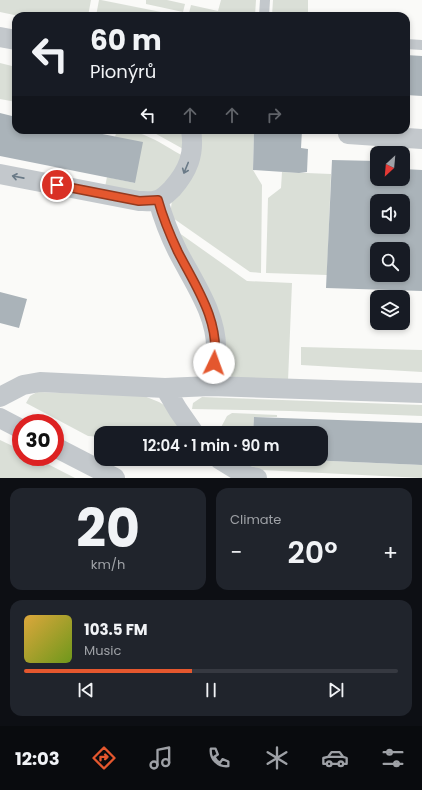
<!DOCTYPE html>
<html lang="en">
<head>
<meta charset="utf-8">
<style>
	:root { --surface:#171b24; --page:#20242c; --text:#f1f3f6; --muted:#9ea1a6; --line:#363941; --accent:#e4572e }
	body { margin:0; font-family:Poppins,sans-serif; background:var(--page); color:var(--text); height:100vh; display:flex; flex-direction:column; font-size:15px; white-space:nowrap }
	* { box-sizing:border-box; margin:0 }
	p { font-size:13px; color:var(--muted) }
	.icon { flex:none; width:22px; height:22px; fill:none; stroke:currentColor; stroke-width:2; stroke-linecap:round; stroke-linejoin:round }
	.map { position:relative; height:478px; overflow:hidden }
	.details { display:flex; flex-direction:column; gap:10px; padding:10px; background:#0d0f14; flex:1 }
	.details>* { flex:none }
	.banner { position:absolute; left:12px; top:12px; width:398px; height:122px; border-radius:12px; box-shadow:0 2px 6px #0003; background:#171b24; color:var(--text); overflow:hidden }
	.needle { width:26px; rotate:206deg }
	.buttons { position:absolute; left:370px; top:146px; display:grid; gap:8px }
	.buttons a { display:grid; place-items:center; width:40px; height:40px; border-radius:8px; background:var(--surface); box-shadow:0 2px 6px #0003; font-size:20px }
	.speed { position:absolute; left:12px; top:414px; display:flex; gap:8px; font-size:20px; font-weight:700; text-align:center }
	.speed>* { display:grid; place-content:center; width:52px; height:52px; border-radius:50%; background:var(--surface); box-shadow:0 2px 6px #0003; line-height:1 }
	.speed .limit { border:6px solid #d22; background:#fff; color:#111 }
	.pin { position:absolute; display:grid; place-items:center; width:34px; height:34px; color:#fff; margin:-17px; border:2px solid #fff; border-radius:50%; box-shadow:0 1px 4px #0007 }
	.me { position:absolute; width:44px; margin:-22px; rotate:3deg; stroke-linejoin:round; filter:drop-shadow(0 0 3px #0008) }
	.turn { display:flex; align-items:center; gap:14px; height:84px; padding:0 12px; font-size:18px }
	.turn .icon { width:52px; height:52px; stroke-width:2.5 }
	.turn b { display:block; font-size:28px; line-height:34px }
	.lanes { display:flex; align-items:center; height:38px; padding:0 12px; background:#0003; justify-content:center; gap:20px; direction:ltr }
	.lanes .off { opacity:.35 }
	.big { font-size:30px; font-weight:600; line-height:1.1 }
	.details .widget { flex:1; display:flex; flex-direction:column; justify-content:center; gap:6px; min-width:0; padding:0 14px; border-radius:12px; background:var(--page) }
	.details .dial { align-items:center; gap:0 }
	.dial b { font-size:52px; line-height:1 }
	.song { display:flex; align-items:center; gap:12px }
	.cover { width:48px; height:48px; border-radius:6px; background:linear-gradient(135deg,hsl(40 70% 55%),hsl(80 70% 35%)) }
	.played { height:4px; border-radius:2px; background:linear-gradient(90deg,var(--accent) 45%,var(--line) 45%) }
	.keys { display:flex; justify-content:space-around; direction:ltr }
	.heat { display:flex; justify-content:space-between; align-items:center; font-size:22px; direction:ltr }
	.details .tiles { flex:1; display:grid; gap:10px; grid-template-columns:1fr 1fr }
	.widget:last-child { grid-column:span 2 }
	.trip { position:absolute; left:94px; top:426px; width:234px; height:40px; border-radius:12px; background:var(--surface); box-shadow:0 2px 6px #0003; font-weight:600; line-height:40px; text-align:center }
	.tabs { display:flex; height:64px; justify-content:space-around; align-items:center; background:#090b0e; color:var(--muted) }
	.tabs .icon { width:28px; height:28px }
	.tabs .on { color:var(--accent) }
	.tabs b { font-size:18px; color:var(--text) }
	.map>svg:first-child { display:block }
	.green { fill:#dadfd7 }
	.building { fill:#aab3b9; fill-rule:evenodd }
	.lines { fill:none; stroke-linecap:round; stroke-linejoin:round }
	.lane { stroke:#c3c8cc; stroke-width:10 }
	.street { stroke:#c3c8cc; stroke-width:20 }
	.oneway { stroke:#6a7a87 }
	.route-casing { stroke:#94391e; stroke-width:10 }
	.route { stroke:#e4572e; stroke-width:7 }
</style>
</head>
<body>
<div class="map">
<svg width="422" height="478" viewBox="0 0 422 478">
	<rect width="100%" height="100%" fill="#fafaf8"/>
	<path class="green" d="M 0,0 L 91,0 L 88,16 L 19,16 L 0,12 Z
		M 99,0 L 101,0 L 181,16 L 96,16 Z
		M 146,0 L 167,0 L 185,4 L 183,12 L 146,4 Z
		M 221,0 L 256,0 L 255,16 L 207,16 L 189,13 L 191,5 L 218,11 Z
		M 273,0 L 308,0 L 308,16 L 272,16 Z
		M 0,63 L 16,67 L 16,102 L 0,99 Z
		M 117,130 C 144,130 160,143 183,156 L 179,168 L 160,189 L 150,193 L 105,187 L 107,177 L 135,183 L 115,137 Z
		M 149,130 L 185,130 L 185,150 Z
		M 198,130 L 254,130 L 253,170 L 262,185 L 261,273 L 250,272 L 170,216 L 172,200 Z
		M 282,172 L 331,174 L 327,275 L 266,273 L 268,198 L 281,188 Z
		M 175,230 L 247,281 L 292,283 L 288,381 L 233,380 L 227,366 L 216,319 Z
		M 301,347 L 422,350 L 422,372 L 301,365 Z
		M 37,392 L 144,396 L 159,402 L 164,405 L 187,433 L 101,433 L 101,437 L 88,436 L 26,403 L 30,396 Z
		M 202,397 L 422,405 L 422,416 L 290,411 L 192,409 L 193,403 Z
		M 232,413 L 277,415 L 277,417 L 254,417 L 253,433 L 218,433 L 227,416 Z
		M 0,440 L 21,450 L 21,457 L 34,457 L 75,478 L 0,478 Z
		M 232,459 L 285,459 L 422,465 L 422,478 L 262,470 Z"/>
	<path class="building" d="M 406,55 L 422,56 L 422,96 L 406,95 Z
		M 0,113 L 16,117 L 16,130 L 82,130 L 143,142 L 135,183 L 0,156 Z
		M 254,130 L 302,130 L 301,148 L 308,149 L 307,172 L 299,173 L 253,170 Z
		M 332,160 L 377,161 L 377,179 L 403,179 L 403,169 L 422,170 L 422,291 L 326,288 ZM 377,201 L 403,201 L 403,227 L 377,227 ZM 377,249 L 403,249 L 403,275 L 377,275 Z
		M 0,292 L 27,299 L 19,328 L 0,323 Z
		M 254,417 L 422,423 L 422,465 L 285,459 L 321,459 L 321,433 L 253,433 Z"/>
	<g class="lines">
		<path class="lane" d="M 264,16 L 265,0
			M 406,44 L 422,45"/>
		<path class="street" d="M 0,37 L 16,40
			M 348,134 L 422,139
			M 0,174 L 139,201 C 144,201 152,202 157,200 C 162,199 168,193 172,189 C 188,171 195,154 191,130
			M 211,386 L 422,393
			M 165,388 L 178,410 L 194,433
			M 0,397 L 23,385 L 40,382 L 165,388 L 211,386 C 212,375 215,363 216,352 C 218,316 194,283 178,252 C 170,236 163,218 158,200
			M 0,418 L 21,429
			M 55,447 L 115,478
			M 219,459 L 245,475 L 257,478"/>
	</g>
	<defs><path id="oneway-shaft" d="M-6 0H5M1.5-3L5.5 0L1.5 3" fill="none" stroke-width="1.6" stroke-linecap="round" stroke-linejoin="round"/></defs>
	<g class="oneway">
		<use href="#oneway-shaft" transform="translate(186 168) rotate(112)"/>
		<use href="#oneway-shaft" transform="translate(18 177) rotate(-169)"/>
	</g>
	<g class="lines">
		<g class="route-casing">
			<path id="route" d="M 57,185 L 139,201 L 158,200 C 163,218 170,235 178,252 C 196,287 221,322 214,363"/>
		</g>
		<use href="#route" class="route"/>
	</g>
</svg>
<div class="buttons">
<a><svg class="needle" viewBox="-14 -14 28 28"><path d="M0-13l5 13h-10z" fill="#e53935"/><path d="M0 13l5-13h-10z" fill="#9ea1a6"/></svg></a>
<a><svg class="icon" aria-label="sound" viewBox="0 0 24 24"><path d="M4 9h4l5-4v14l-5-4H4zM17 9q2 3 0 6"/></svg></a>
<a><svg class="icon" aria-label="search" viewBox="0 0 24 24"><circle cx="10" cy="10" r="6"/><path d="M15 15l6 6"/></svg></a>
<a><svg class="icon" aria-label="layers" viewBox="0 0 24 24"><path d="M12 4l9 5-9 5-9-5zM3 14l9 5 9-5"/></svg></a>
</div>
<div class="speed"><div class="limit">30</div></div>
<div class="pin" style="left:57px;top:185px;background:#d93025"><svg class="icon" aria-label="arrive" viewBox="0 0 24 24"><path d="M6 21V4h12l-3 4 3 4H6"/></svg></div>
<svg class="me" style="left:214px;top:363px" viewBox="-20 -20 40 40"><circle r="19" fill="#fff"/><path d="M0-13L10 11 0 6-10 11z" fill="#e4572e"/></svg>
<div class="trip">12:04 · 1 min · 90 m</div>
<div class="banner">
<div class="turn"><svg class="icon" aria-label="left" viewBox="0 0 24 24"><path d="M17 20v-9H6M10 6l-5 5 5 5"/></svg><div><b>60 m</b>Pionýrů</div></div>
<div class="lanes"><svg class="icon" aria-label="left" viewBox="0 0 24 24"><path d="M17 20v-9H6M10 6l-5 5 5 5"/></svg><svg class="icon off" aria-label="ahead" viewBox="0 0 24 24"><path d="M12 20V5M6 11l6-6 6 6"/></svg><svg class="icon off" aria-label="ahead" viewBox="0 0 24 24"><path d="M12 20V5M6 11l6-6 6 6"/></svg><svg class="icon off" aria-label="right" viewBox="0 0 24 24"><path d="M7 20v-9h11M14 6l5 5-5 5"/></svg></div>
</div>
</div>
<section class="details">
<div class="tiles">
<div class="widget dial"><b>20</b><p>km/h</p></div>
<div class="widget"><p>Climate</p>
<div class="heat"><a>−</a><b class="big">20°</b><a>+</a></div>
</div>
<div class="widget">
<div class="song"><i class="cover"></i><div><b>103.5 FM</b><p>Music</p></div></div>
<div class="played"></div>
<div class="keys"><svg class="icon" aria-label="previous" viewBox="0 0 24 24"><path d="M18 5L8 12l10 7zM5 5v14"/></svg><svg class="icon" aria-label="pause" viewBox="0 0 24 24"><path d="M8 5v14M16 5v14"/></svg><svg class="icon" aria-label="next" viewBox="0 0 24 24"><path d="M6 5l10 7-10 7zM19 5v14"/></svg></div>
</div>
</div>
</section>
<nav class="tabs">
<b>12:03</b>
<svg class="icon on" aria-label="directions" viewBox="0 0 24 24"><path d="M12 3l9 9-9 9-9-9zM9 14v-3h6M13 9l2 2-2 2"/></svg>
<svg class="icon" aria-label="music" viewBox="0 0 24 24"><path d="M9 18V5l10-2v13"/><circle cx="6" cy="18" r="3"/><circle cx="16" cy="16" r="3"/></svg>
<svg class="icon" aria-label="phone" viewBox="0 0 24 24"><path d="M5 4h4l2 5-3 2q2 4 5 5l2-3 5 2v4C11 20 4 13 5 4z"/></svg>
<svg class="icon" aria-label="climate" viewBox="0 0 24 24"><path d="M12 3v18M4 7l16 10M4 17L20 7"/></svg>
<svg class="icon" aria-label="car" viewBox="0 0 24 24"><path d="M5 17H2v-5l4-1 3-4h7l3 4 3 1v5h-3M9 17h6M6 11h13"/><circle cx="7" cy="17" r="2"/><circle cx="17" cy="17" r="2"/></svg>
<svg class="icon" aria-label="filters" viewBox="0 0 24 24"><path d="M4 7h16M4 17h16"/><circle cx="9" cy="7" r="2"/><circle cx="15" cy="17" r="2"/></svg>
</nav>
</body>
</html>
